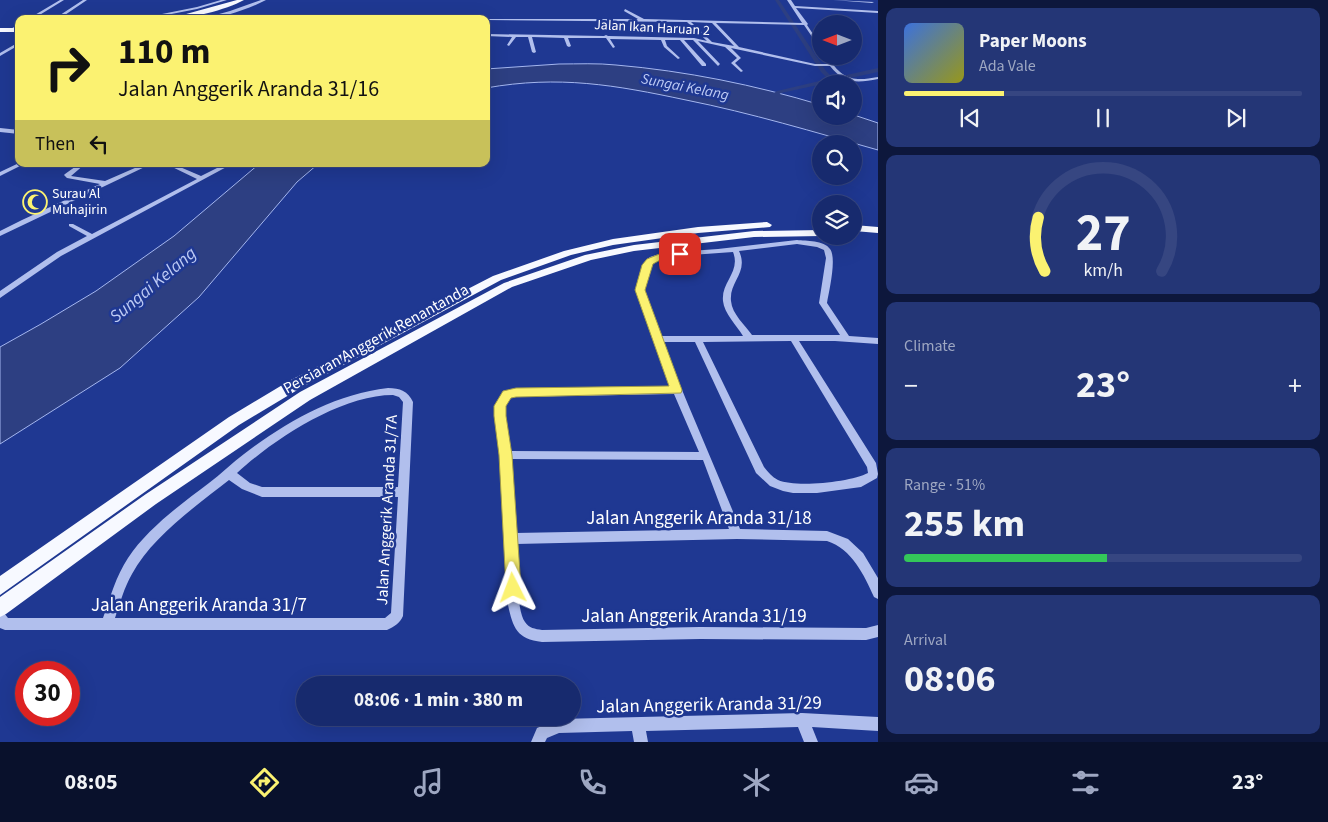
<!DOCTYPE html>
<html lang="en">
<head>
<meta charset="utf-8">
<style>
	:root { --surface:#172a6e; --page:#243676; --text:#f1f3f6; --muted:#9ea7c2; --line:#364681; --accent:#fbf271 }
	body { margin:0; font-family:"Source Sans 3",sans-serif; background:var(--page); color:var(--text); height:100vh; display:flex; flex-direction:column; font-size:19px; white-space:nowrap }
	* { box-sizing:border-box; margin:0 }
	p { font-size:16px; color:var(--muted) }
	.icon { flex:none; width:28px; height:28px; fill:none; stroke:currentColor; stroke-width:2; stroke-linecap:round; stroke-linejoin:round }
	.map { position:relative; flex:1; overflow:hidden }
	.panel { display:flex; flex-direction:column; gap:8px; padding:8px; background:#0d173c; width:450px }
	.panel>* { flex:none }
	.top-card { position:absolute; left:15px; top:15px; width:475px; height:152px; border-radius:10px; box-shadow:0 5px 20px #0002,0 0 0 1px var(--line); background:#fbf271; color:#111; overflow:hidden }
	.needle { width:32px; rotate:270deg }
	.buttons { position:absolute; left:812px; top:15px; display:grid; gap:10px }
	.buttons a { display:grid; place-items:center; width:50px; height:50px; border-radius:50%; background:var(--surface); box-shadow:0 5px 20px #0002,0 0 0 1px var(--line); font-size:25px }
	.speed { position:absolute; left:15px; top:661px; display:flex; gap:10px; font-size:25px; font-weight:700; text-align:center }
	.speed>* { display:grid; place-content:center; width:65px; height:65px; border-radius:50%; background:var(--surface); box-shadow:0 5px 20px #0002,0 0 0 1px var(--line); line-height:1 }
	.speed .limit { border:8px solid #d22; background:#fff; color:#111 }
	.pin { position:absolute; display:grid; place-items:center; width:42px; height:42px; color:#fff; margin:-21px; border-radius:10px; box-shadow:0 2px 8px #0006 }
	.me { position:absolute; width:55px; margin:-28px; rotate:357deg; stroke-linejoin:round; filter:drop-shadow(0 0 4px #0008) }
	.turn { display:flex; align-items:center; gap:18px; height:105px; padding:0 20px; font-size:22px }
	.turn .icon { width:65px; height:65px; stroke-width:2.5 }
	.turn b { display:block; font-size:35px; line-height:42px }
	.then { display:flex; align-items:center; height:48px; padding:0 20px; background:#0003; gap:10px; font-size:19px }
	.big { font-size:38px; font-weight:700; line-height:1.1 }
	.panel .tile { flex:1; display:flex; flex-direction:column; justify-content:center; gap:8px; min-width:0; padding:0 18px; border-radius:10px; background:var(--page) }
	.panel .dial { align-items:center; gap:0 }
	.dial svg { height:130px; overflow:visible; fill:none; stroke:var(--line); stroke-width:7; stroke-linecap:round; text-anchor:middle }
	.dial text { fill:var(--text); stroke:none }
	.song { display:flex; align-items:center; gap:15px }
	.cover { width:60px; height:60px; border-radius:8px; background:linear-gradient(135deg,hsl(220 70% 55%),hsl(60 70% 35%)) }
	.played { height:5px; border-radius:2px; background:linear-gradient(90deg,var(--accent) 25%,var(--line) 25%) }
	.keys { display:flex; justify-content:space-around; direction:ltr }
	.heat { display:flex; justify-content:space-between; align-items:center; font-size:28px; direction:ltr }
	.charge { height:8px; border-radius:4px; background:linear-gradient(90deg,#34c759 51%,var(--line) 0) }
	.trip { position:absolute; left:296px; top:676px; width:285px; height:50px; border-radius:25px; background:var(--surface); box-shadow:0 5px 20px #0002,0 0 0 1px var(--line); font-weight:700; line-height:50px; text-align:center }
	.tabs { display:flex; height:80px; justify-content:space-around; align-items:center; background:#09112c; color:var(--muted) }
	.tabs .icon { width:35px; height:35px }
	.tabs .selected { color:var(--accent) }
	.tabs b { font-size:22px; color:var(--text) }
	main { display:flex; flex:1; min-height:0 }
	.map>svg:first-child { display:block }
	.water { fill:#2d3f82; stroke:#a4b6ef }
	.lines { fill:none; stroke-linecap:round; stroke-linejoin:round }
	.canal { fill:#2d3f82; fill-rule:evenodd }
	.minor { fill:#b1bfed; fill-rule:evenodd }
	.major { fill:#f7f9ff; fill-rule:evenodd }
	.route { fill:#fbf271; stroke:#a39d49 }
	.labels { text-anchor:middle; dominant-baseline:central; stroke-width:5; stroke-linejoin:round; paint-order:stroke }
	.far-street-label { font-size:14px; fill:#fff; stroke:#1f3892 }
	.far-poi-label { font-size:14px; fill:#fff; stroke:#1f3892; text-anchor:start }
	.far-water-label { font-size:15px; font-style:italic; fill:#bdcaf4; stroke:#1f3892 }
	.street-label { font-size:16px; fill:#fff; stroke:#1f3892 }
	.water-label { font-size:18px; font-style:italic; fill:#bdcaf4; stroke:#1f3892 }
	.near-street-label { font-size:19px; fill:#fff; stroke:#1f3892 }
</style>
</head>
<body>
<main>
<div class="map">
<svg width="878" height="742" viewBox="0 0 878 742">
	<rect width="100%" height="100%" fill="#1f3892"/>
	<path class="water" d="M 559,64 C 578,64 598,63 616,65 C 686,71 755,85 821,105 L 821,116 L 854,115 L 878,123 L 878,150 C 814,132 751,113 686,100 C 615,85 559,75 486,88 L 486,69 Z
		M 259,164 L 318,164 L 297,182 L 199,297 L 120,368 L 0,444 L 0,347 L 41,324 L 96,291 L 174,236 Z"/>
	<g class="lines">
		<path class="canal" d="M 775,0 L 779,0 L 826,71 L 833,78 L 878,68 L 878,72 L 781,93 L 769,101 L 765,101 L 765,99 L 777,91 L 828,79 L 821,72 Z"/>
		<path class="minor" d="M 60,0 L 64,0 L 33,19 L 28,19 Z
			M 83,0 L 87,0 L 59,19 L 54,19 Z
			M 221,0 L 227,0 L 197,9 L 146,19 L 137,19 L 197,7 Z
			M 261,0 L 266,0 C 249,9 220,19 201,19 L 230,11 Z
			M 787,0 L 791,0 L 795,6 L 878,11 L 878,13 L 796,8 L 808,24 L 807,25 L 821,46 L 821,50 L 804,25 L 716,23 L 739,47 L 815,64 L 828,64 L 823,56 L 827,56 C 842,79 852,82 878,77 L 878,79 C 857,83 844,84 830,66 L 815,66 L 731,48 L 741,58 L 735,63 L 743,71 L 741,72 L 731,63 L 737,58 L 725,47 L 698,41 L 720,64 L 718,66 L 693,40 L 684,40 L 706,64 L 706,66 L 702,66 L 680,40 L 665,40 L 667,46 L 680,58 L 678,59 L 664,47 L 661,40 L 610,39 L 615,47 L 613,48 L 606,38 L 568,38 L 571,46 L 569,47 L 567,46 L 564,38 L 532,37 L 536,52 L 534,53 L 532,52 L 528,37 L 516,37 L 509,46 L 507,45 L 512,37 L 486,36 L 486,34 L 604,36 L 606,35 L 608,36 L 694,38 L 707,41 L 687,22 L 486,20 L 484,19 L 638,19 L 624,11 L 625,9 L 644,19 L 802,23 ZM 691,22 L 712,23 L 734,46 L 712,42 Z
			M 833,0 L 874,2 L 872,3 Z
			M 466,18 L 477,19 L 464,19 Z
			M 19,24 L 19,27 L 12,31 L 9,30 Z
			M 19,42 L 19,45 L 0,56 L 0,53 Z
			M 0,128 L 19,130 L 19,134 L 0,132 Z
			M 19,163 L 24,164 L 0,176 L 0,172 Z
			M 79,164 L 85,164 L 71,176 L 105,181 L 144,164 L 151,164 L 0,236 L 0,231 L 22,220 L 100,184 L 67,178 L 64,175 L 65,174 Z
			M 166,164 L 173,164 L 201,176 L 225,164 L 232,164 L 61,256 L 0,298 L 0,291 L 57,252 L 87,236 L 69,226 L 69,224 L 73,224 L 92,234 L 197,179 Z
			M 797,240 C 806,241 824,240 830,249 C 837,258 829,291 827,303 L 849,336 L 878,338 L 878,344 L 835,341 L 799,341 L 876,463 L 878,474 L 877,478 L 861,487 L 817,493 L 793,493 L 783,491 L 770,486 L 756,473 L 695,342 L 663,342 C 687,405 715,466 740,529 L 827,531 L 848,539 L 863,553 L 878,578 L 878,599 L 874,597 C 864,575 852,549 827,541 L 737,539 L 516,544 C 517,562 516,609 525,622 C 529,628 535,629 542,630 L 700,627 L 866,628 L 878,625 L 878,637 L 866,640 L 700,639 L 542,642 C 517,639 513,628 508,605 L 500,455 L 495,416 L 495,406 L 504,392 L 515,389 L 671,387 L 636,290 L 644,263 L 650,257 L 662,253 L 718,249 ZM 797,244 L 817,247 L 824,250 L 826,258 L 819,303 L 840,335 L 752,335 C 745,325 732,314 731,301 C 729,281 749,273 739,251 ZM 733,252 C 741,272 721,282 723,301 C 724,313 737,326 743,336 L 661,336 L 644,290 L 650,266 L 656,261 L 663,257 ZM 791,341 L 867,467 L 868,473 C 851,482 796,488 778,480 C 772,477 768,472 764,467 L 703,342 ZM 674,394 L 699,452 L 509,451 L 505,406 L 510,398 L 515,397 ZM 510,459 L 703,460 L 729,529 L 515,533 Z
			M 388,388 C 400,388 408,391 413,402 L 403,616 C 400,623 394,627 387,630 L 5,630 L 0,628 L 0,611 L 4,613 L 8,618 L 103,618 C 110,598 116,576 128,558 C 147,529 181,504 209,483 C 221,474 232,463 244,454 C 286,422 335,394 388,388 ZM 393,395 L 399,397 L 403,402 L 398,487 L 262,487 L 250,483 L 237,473 C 274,439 341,395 393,395 ZM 229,480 L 242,489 L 262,497 L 398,497 L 391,613 L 385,618 L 115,618 C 120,603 124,588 132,574 C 151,538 197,505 229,480 Z
			M 802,713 L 878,717 L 878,731 L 812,727 L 818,742 L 804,742 L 798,727 L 646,731 L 648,742 L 634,742 L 632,731 L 559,733 L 547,738 L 545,742 L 531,742 L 537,728 L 559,719 Z"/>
		<path class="major" d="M 237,0 L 244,0 C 226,10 189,19 168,19 Z
			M 0,28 L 19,28 L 19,32 L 0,32 Z
			M 767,222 L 772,225 L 770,227 L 698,233 L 613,245 L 571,255 L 501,280 L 299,389 L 239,425 L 0,595 L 0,576 L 229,417 L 289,381 L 493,276 L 564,251 L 613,239 L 698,227 Z
			M 854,225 L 878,227 L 878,233 L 854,231 Z
			M 821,230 L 821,236 L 754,237 L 634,251 L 591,260 L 512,287 L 310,400 L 156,504 L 6,614 L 0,617 L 0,597 L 146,494 L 300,392 L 504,283 L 585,255 L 634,245 L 754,231 Z"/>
	</g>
	<path class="route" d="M 680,251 L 684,252 L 684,256 L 664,258 L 653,264 L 645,290 L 682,390 L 681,393 L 516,397 L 511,398 L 506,406 L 506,416 L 512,455 L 521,588 L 519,594 L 513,596 L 508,594 L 506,588 L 499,455 L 494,416 L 494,406 L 503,391 L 516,388 L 669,386 L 635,290 L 642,265 L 647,259 L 662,253 Z"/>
	<defs>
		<g id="mosque-ring" transform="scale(1.25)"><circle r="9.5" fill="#1f3892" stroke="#fbf271" stroke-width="1.5"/><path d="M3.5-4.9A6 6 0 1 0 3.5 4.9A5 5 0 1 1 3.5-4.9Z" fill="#fbf271"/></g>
	</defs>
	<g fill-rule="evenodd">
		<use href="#mosque-ring" x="35" y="202"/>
	</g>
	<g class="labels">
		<g class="far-street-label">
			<text transform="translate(652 28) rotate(3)">Jalan Ikan Haruan 2</text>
		</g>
		<g class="far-poi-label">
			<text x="52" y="194">Surau Al<tspan x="52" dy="16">Muhajirin</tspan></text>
		</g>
		<g class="far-water-label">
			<text transform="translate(685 87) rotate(11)">Sungai Kelang</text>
		</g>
		<g class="street-label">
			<text transform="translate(376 339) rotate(-29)">Persiaran Anggerik Renantanda</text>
			<text transform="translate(387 510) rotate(-87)">Jalan Anggerik Aranda 31/7A</text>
		</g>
		<g class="water-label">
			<text transform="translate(153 285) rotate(-40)">Sungai Kelang</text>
		</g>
		<g class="near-street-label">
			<text x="699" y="518">Jalan Anggerik Aranda 31/18</text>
			<text x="199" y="605">Jalan Anggerik Aranda 31/7</text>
			<text x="694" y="616">Jalan Anggerik Aranda 31/19</text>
			<text transform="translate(709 705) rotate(-1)">Jalan Anggerik Aranda 31/29</text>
		</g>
	</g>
</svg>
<div class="buttons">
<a><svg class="needle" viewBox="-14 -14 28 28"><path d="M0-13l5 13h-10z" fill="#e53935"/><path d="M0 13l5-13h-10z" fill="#9ea7c2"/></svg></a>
<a><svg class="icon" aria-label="sound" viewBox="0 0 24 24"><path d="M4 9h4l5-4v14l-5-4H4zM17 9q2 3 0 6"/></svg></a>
<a><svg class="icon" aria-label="search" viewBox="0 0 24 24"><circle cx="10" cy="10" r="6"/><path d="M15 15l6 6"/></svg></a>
<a><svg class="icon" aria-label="layers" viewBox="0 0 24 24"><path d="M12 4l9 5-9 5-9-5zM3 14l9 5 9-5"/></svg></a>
</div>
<div class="speed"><div class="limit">30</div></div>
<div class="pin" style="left:680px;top:254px;background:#d93025"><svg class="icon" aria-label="arrive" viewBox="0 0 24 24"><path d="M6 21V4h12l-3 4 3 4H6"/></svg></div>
<svg class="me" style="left:513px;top:588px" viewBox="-20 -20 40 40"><path d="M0-17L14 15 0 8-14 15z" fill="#fbf271" stroke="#fff" stroke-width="4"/></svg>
<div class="trip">08:06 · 1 min · 380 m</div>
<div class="top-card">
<div class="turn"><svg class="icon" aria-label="right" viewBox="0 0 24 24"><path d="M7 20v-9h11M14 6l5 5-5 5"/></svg><div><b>110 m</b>Jalan Anggerik Aranda 31/16</div></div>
<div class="then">Then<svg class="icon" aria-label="left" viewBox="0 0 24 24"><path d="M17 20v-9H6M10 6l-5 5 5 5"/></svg></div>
</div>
</div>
<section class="panel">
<div class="tile">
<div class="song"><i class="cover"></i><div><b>Paper Moons</b><p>Ada Vale</p></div></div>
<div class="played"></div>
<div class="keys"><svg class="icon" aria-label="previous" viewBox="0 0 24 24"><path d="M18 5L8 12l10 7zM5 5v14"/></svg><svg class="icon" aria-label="pause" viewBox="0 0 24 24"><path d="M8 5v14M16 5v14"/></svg><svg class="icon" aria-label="next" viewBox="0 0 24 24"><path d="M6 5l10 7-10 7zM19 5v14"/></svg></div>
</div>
<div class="tile dial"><svg viewBox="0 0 100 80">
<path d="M14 69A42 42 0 1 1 86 69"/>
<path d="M14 69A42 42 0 0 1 10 36" stroke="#fbf271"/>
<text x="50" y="56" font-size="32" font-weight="700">27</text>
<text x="50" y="72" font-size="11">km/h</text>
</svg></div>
<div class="tile"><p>Climate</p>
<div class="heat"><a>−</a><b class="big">23°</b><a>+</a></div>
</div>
<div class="tile"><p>Range · 51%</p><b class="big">255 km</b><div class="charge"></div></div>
<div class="tile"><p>Arrival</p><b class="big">08:06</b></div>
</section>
</main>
<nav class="tabs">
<b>08:05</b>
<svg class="icon selected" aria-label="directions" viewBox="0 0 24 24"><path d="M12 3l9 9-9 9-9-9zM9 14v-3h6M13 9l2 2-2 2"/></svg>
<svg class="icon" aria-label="music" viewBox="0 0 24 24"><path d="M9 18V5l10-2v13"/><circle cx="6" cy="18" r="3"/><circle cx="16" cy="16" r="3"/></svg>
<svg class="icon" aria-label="phone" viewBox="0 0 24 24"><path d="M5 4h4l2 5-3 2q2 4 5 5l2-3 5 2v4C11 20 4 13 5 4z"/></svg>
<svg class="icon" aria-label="climate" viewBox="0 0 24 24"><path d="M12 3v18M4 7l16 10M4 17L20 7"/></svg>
<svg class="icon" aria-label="car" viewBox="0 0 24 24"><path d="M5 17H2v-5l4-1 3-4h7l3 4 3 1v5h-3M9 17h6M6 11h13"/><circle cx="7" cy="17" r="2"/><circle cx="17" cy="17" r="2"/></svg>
<svg class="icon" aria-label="filters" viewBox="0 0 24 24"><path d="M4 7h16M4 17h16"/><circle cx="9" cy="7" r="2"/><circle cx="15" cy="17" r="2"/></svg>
<b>23°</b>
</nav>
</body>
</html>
